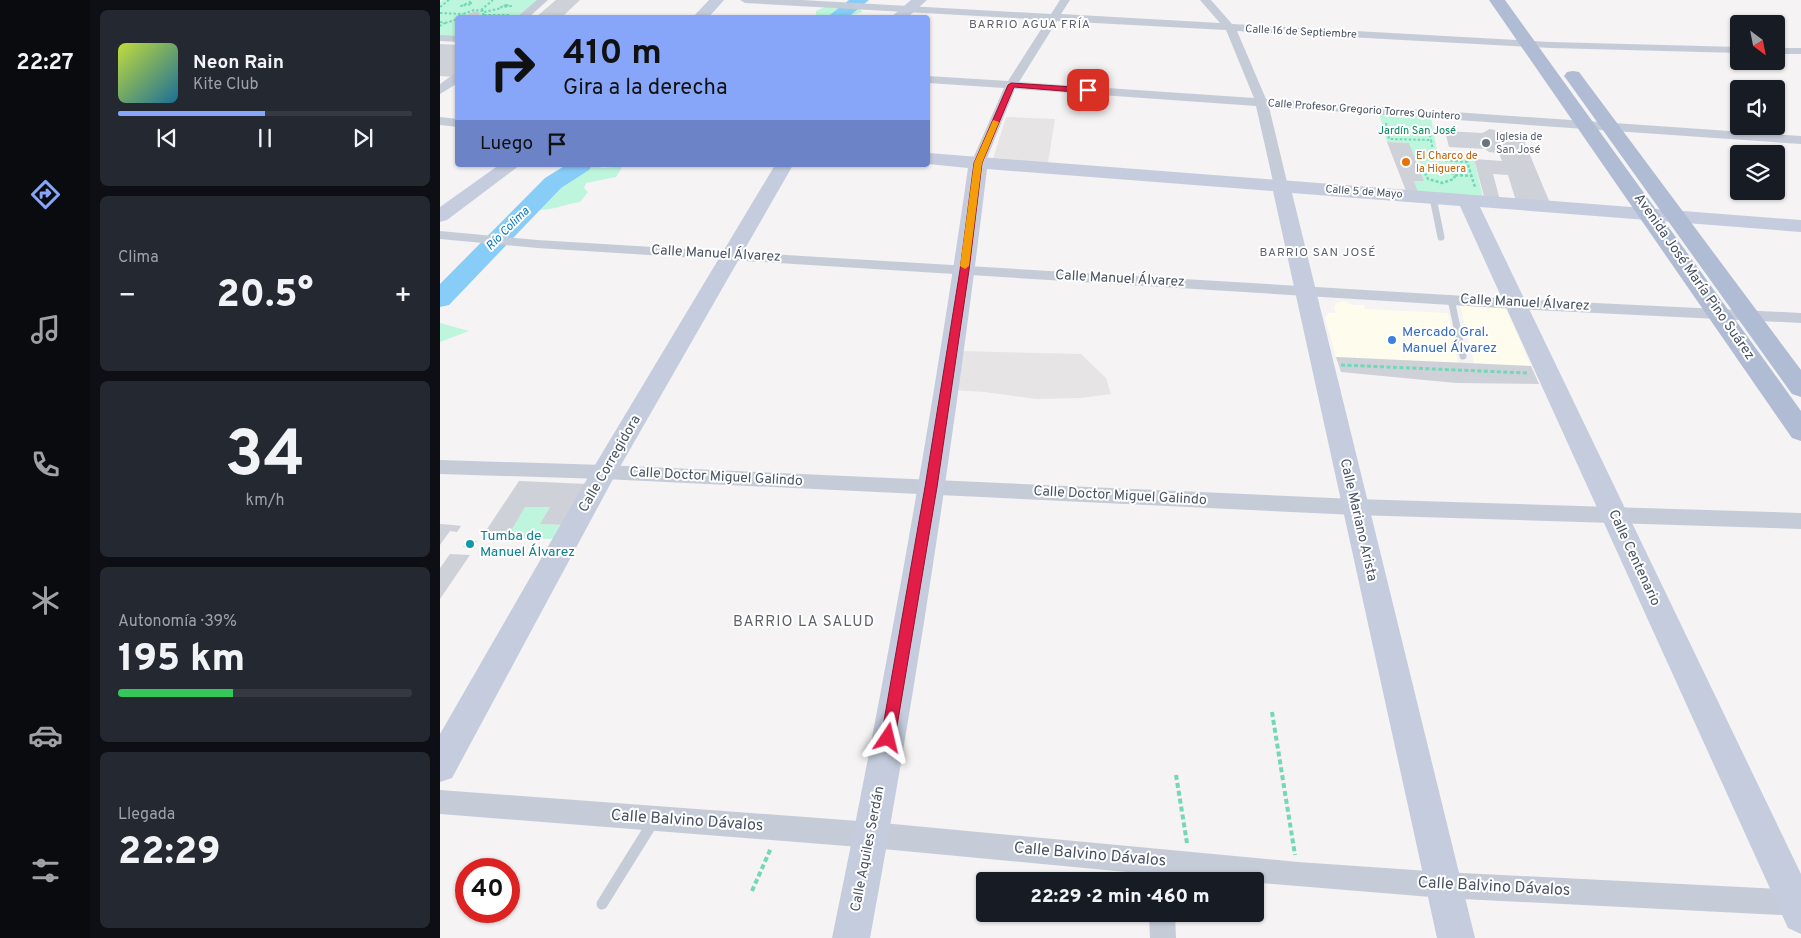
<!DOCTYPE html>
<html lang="es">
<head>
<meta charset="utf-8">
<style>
	:root { --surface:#171b24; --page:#242831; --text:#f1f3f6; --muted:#9ea1a6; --line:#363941; --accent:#87a6f9 }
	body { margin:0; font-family:Overpass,sans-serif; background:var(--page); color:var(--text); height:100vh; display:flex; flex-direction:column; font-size:19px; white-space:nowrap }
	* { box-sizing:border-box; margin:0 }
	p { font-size:16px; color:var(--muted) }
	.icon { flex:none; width:28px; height:28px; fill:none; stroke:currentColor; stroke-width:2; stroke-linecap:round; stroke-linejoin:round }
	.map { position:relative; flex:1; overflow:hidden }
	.sheet { display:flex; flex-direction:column; gap:10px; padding:10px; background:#0d0f14; width:350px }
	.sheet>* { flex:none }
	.banner { position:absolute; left:15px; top:15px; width:475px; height:152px; border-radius:5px; box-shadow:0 1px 4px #0004; background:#87a6f9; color:#111; overflow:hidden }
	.needle { width:32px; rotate:148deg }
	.fabs { position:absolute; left:1290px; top:15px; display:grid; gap:10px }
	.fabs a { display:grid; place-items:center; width:55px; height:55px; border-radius:5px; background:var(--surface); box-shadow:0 1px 4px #0004; font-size:25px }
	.speed { position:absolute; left:15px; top:858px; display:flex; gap:10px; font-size:25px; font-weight:700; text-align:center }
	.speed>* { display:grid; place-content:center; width:65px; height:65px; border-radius:50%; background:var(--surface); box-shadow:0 1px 4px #0004; line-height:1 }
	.speed .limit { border:8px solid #d22; background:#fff; color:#111 }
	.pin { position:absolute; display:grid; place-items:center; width:42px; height:42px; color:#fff; margin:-21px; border-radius:10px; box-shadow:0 2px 8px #0006 }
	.me { position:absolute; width:55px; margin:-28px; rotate:10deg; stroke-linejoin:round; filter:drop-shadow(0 0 4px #0008) }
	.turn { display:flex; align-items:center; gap:18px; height:105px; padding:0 25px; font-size:22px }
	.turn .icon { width:65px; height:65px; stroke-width:2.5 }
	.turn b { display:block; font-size:35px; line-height:42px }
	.then { display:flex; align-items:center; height:48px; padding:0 25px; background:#0003; gap:10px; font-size:19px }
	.big { font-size:38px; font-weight:800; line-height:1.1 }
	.sheet .card { flex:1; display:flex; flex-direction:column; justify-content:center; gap:8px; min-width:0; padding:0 18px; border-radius:8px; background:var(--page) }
	.sheet .dial { align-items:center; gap:0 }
	.dial b { font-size:65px; line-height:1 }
	.song { display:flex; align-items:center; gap:15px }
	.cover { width:60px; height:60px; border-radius:8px; background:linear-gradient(135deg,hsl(70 70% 55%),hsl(200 70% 35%)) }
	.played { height:5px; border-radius:2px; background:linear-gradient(90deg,var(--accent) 50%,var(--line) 50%) }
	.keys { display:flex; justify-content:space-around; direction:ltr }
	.heat { display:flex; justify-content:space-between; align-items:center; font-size:28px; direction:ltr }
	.charge { height:8px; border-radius:4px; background:linear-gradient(90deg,#34c759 39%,var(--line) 0) }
	.trip { position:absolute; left:536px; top:872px; width:288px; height:50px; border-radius:5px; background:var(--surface); box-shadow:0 1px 4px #0004; font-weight:800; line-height:50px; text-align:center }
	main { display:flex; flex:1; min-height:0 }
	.menu { display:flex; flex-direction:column; width:90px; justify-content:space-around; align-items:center; background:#090b0e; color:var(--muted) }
	.menu .icon { width:35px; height:35px }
	.menu .active { color:var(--accent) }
	.menu b { font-size:22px; color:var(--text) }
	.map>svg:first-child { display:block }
	.commercial { fill:#fefced }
	.education { fill:#e6e4e5 }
	.green { fill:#bef5dd }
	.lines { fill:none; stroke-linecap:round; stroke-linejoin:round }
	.river { fill:#87cdf7; fill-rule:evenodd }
	.building { fill:#ced1d8 }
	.path-far3 { stroke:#72d8b7; stroke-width:2; stroke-dasharray:2.5 2; stroke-linecap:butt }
	.path-far2 { stroke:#72d8b7; stroke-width:2.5; stroke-dasharray:3 2; stroke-linecap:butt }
	.path-far1 { stroke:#72d8b7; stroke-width:3; stroke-dasharray:4 2.5; stroke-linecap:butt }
	.path { stroke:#72d8b7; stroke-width:4; stroke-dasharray:5 3; stroke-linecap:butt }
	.lane-far1 { stroke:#c5ccd8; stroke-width:7 }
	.lane { stroke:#c5ccd8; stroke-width:11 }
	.street { fill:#c5ccd8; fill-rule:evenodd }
	.secondary { fill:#c4ccdd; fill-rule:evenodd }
	.primary { fill:#b0bcd4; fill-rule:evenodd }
	.route { fill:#e11d48; stroke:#92132f }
	.slow { fill:#f59e0b }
	.worship-dot { fill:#6b7280; stroke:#fff; stroke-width:2 }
	.food-dot { fill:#e8710a; stroke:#fff; stroke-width:2 }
	.shop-dot { fill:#3f7fe0; stroke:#fff; stroke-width:2 }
	.culture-dot { fill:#0f9aa8; stroke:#fff; stroke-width:2 }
	.labels { text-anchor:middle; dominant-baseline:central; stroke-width:4; stroke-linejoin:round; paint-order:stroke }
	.far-street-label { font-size:11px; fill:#485263; stroke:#fff }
	.far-park-label { font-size:11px; fill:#0c845d; stroke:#fff }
	.far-worship-label { font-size:11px; fill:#5b616d; stroke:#fff; text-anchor:start }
	.far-food-label { font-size:11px; fill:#c56008; stroke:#fff; text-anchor:start }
	.far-neighbourhood-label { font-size:12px; letter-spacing:1px; fill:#5e6169; stroke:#fff }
	.far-water-label { font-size:12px; font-style:italic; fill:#0076be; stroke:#fff }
	.street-label { font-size:14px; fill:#485263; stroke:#fff }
	.shop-label { font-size:14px; fill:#366cbe; stroke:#fff; text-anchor:start }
	.culture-label { font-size:14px; fill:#0d838f; stroke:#fff; text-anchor:start }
	.neighbourhood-label { font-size:15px; letter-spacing:1px; fill:#5e6169; stroke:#fff }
	.near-street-label { font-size:16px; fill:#485263; stroke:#fff }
</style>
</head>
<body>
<main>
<nav class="menu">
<b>22:27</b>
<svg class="icon active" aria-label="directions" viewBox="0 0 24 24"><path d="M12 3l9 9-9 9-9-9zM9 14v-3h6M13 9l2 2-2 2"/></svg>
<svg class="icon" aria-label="music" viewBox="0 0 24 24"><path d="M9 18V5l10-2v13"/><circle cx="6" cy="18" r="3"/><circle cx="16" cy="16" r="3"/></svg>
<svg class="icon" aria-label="phone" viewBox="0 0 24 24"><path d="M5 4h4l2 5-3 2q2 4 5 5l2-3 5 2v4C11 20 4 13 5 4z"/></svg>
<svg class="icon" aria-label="climate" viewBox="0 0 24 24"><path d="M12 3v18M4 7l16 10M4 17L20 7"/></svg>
<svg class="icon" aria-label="car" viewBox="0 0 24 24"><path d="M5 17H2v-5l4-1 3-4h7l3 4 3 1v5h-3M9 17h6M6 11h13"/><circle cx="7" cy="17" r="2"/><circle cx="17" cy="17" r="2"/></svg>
<svg class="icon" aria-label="filters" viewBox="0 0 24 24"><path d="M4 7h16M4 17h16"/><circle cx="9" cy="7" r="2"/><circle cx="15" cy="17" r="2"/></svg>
</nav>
<section class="sheet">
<div class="card">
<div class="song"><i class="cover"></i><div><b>Neon Rain</b><p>Kite Club</p></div></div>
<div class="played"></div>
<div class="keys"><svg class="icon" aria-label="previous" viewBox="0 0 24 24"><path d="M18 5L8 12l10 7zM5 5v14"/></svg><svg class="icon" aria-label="pause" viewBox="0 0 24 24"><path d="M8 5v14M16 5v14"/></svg><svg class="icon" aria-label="next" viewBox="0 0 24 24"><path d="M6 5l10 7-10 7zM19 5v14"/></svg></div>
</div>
<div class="card"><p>Clima</p>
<div class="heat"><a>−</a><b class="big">20.5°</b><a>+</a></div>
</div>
<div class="card dial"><b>34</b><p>km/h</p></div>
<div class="card"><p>Autonomía · 39%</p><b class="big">195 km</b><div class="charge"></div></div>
<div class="card"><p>Llegada</p><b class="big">22:29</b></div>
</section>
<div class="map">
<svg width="1361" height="938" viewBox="0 0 1361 938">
	<rect width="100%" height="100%" fill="#f5f3f3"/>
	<path class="commercial" d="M 904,301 L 914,305 L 924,305 L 925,309 L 1008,313 L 1018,363 L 896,357 L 885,318 L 888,313 L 896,313 L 894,309 L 895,304 Z
		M 1020,305 L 1062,307 L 1066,309 L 1091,366 L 1034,364 Z"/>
	<path class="education" d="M 566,117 L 615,119 L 608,163 L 553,159 Z
		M 519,351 L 641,354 L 666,378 L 671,394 L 641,398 L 597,399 L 545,392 L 513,390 Z"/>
	<path class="green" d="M 2,0 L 100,0 L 78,17 L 18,18 L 17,37 L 0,36 L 0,2 Z
		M 385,7 L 420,9 L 422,12 L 407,17 L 376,16 L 376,11 Z
		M 939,113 L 991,117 L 998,157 L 1034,159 L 1043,197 L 978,192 L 974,181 L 984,181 L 969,143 L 947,142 Z
		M 151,165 L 163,168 L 183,166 L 176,177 L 146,183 L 144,188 L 148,192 L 140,202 C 124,204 112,211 96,210 L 117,185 Z
		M 0,323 L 29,331 L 0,342 Z
		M 85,507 L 110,507 L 100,524 L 124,525 L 116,539 L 67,538 Z"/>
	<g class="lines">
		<path class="river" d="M 409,0 L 429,0 L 407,18 L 386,18 Z
			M 126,165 L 152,165 L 149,170 L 121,188 L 9,305 L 0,307 L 0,284 L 105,178 Z"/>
	</g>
	<path class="building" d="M 116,0 L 140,0 L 121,18 L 95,18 Z
		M 35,11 L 41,13 L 33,18 L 25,16 Z
		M 0,44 L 18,45 L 18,74 L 14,77 L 0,76 Z
		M 1050,129 L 1075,135 L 1084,141 L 1110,203 L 1076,201 L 1068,175 L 1053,174 L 1060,200 L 1045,200 L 1034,159 L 1062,161 L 1059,153 L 1049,152 L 1045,149 L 1009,147 L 1005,131 L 1042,133 Z
		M 947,142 L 969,143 L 984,181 L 974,181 L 978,192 L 966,191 Z
		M 896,357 L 1091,366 L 1099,384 L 1016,383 L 901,372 Z
		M 79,481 L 148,484 L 124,525 L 100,524 L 110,507 L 85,507 L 67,538 L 41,538 Z
		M 0,524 L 14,525 L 21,526 L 17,532 L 10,531 L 0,545 Z
		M 28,540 L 37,541 L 32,548 L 23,547 Z
		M 10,554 L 30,555 L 0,599 L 0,568 Z"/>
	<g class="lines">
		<path class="path-far3" d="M 30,2 L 32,4 L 21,6 Z
			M 66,5 L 71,6 L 61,7 Z
			M 0,7 L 9,0
			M 41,10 L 53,0
			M 44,12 L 62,8
			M 0,13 L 23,14
			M 44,15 L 70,15
			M 22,18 L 23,14 L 34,10 L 43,11 L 43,15 L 38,18
			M 0,22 L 5,23 L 0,26
			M 5,23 L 18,19
			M 946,123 L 949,139 L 991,140 L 995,160
			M 988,126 L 991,140"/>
		<path class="path-far2" d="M 995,159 L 1027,162 L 1035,187
			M 993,166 L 1006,168 L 1015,175 L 1014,179 L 1002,183 L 988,179 L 984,171 Z
			M 1015,175 L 1032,176"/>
		<path class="path-far1" d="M 901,365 L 1087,373"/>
		<path class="path" d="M 832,712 L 855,855
			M 736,775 L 747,843
			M 312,891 L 331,848"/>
		<path class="lane-far1" d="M 993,198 L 1001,237
			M 1011,299 L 1023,356"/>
		<path class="lane" d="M 162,904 L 213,822"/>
		<path class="street" d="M 97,0 L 108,0 L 88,18 L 76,18 Z
			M 300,0 L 362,0 L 611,14 L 620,0 L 630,0 L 621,14 L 780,23 L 760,0 L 771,0 L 792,24 L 1111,42 L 1299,47 L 1299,53 L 1111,48 L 797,31 L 826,99 L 1361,136 L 1361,144 L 829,107 L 848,186 L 841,190 L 834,186 L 816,106 L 575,89 L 545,163 L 538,167 L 531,163 L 564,88 L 488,83 L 488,76 L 568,81 L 607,20 L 305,3 ZM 617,21 L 786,30 L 814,98 L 579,82 Z
			M 0,35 L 18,36 L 18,42 L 0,41 Z
			M 1336,48 L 1361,48 L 1361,54 L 1336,54 Z
			M 14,74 L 18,74 L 18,83 L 0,94 L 0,84 Z
			M 0,117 L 18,119 L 18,127 L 0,125 Z
			M 0,231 L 97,240 L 1075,299 L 1361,313 L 1361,323 L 1075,309 L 97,248 L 0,239 Z
			M 0,460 L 164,465 L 915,499 L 1361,513 L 1361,529 L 915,515 L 164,479 L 0,474 Z
			M 0,790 L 432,822 L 858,862 L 1003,872 L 1361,890 L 1361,916 L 1003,898 L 734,876 L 734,881 L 708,881 L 708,874 L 432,848 L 0,814 Z
			M 709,914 L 735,914 L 736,938 L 710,938 Z"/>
		<path class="secondary" d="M 269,0 L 284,0 L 268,18 L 252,18 Z
			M 471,0 L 487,0 L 467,18 L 450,18 Z
			M 488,153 L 1361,220 L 1361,232 L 1040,207 L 1361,874 L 1361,934 L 1348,928 L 1020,206 L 852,193 L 1035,938 L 997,938 L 833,191 L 547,169 C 516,427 477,683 430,938 L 392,938 C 445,682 491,426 528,168 L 488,164 Z
			M 59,165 L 80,165 L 7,220 L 0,222 L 0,207 Z
			M 335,165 L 353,165 L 173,479 L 12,778 L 0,782 L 0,734 L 155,465 Z"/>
		<path class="primary" d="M 1049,0 L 1065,0 L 1361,411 L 1361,441 L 1352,438 Z
			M 1133,71 L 1139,72 L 1361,370 L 1361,397 L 1352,394 L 1127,80 L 1124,76 L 1127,72 Z"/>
	</g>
	<path class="route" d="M 571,83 L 648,88 L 652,90 L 648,93 L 574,87 L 542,163 L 529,270 L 497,487 L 455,738 L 453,743 L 448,745 L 443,743 L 441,738 L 485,487 L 520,270 L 534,163 L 568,85 Z"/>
	<path class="slow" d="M 553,120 L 559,122 L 542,163 L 529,266 L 525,269 L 520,266 L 534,163 Z"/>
	<circle class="worship-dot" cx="1046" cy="143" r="5"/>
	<circle class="food-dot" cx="966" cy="162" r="5"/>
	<circle class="shop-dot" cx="952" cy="340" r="5"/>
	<circle class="culture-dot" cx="30" cy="544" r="5"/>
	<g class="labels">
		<g class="far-street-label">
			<text transform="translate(861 32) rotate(3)">Calle 16 de Septiembre</text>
			<text transform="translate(924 110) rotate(4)">Calle Profesor Gregorio Torres Quintero</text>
			<text transform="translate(924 192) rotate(4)">Calle 5 de Mayo</text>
		</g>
		<g class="far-park-label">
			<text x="977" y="131">Jardín San José</text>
		</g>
		<g class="far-worship-label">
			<text x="1056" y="137">Iglesia de<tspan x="1056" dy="13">San José</tspan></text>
		</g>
		<g class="far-food-label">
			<text x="976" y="156">El Charco de<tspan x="976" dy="13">la Higuera</tspan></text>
		</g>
		<g class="far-neighbourhood-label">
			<text x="590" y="25">BARRIO AGUA FRÍA</text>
			<text x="878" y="253">BARRIO SAN JOSÉ</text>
		</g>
		<g class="far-water-label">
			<text transform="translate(68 229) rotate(-45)">Río Colima</text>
		</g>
		<g class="street-label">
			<text transform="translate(276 254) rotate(3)">Calle Manuel Álvarez</text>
			<text transform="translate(1254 277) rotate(55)">Avenida José María Pino Suárez</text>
			<text transform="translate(680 279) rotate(3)">Calle Manuel Álvarez</text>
			<text transform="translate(1085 303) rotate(3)">Calle Manuel Álvarez</text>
			<text transform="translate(170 464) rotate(-60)">Calle Corregidora</text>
			<text transform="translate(276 477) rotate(3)">Calle Doctor Miguel Galindo</text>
			<text transform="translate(680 496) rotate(3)">Calle Doctor Miguel Galindo</text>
			<text transform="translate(918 520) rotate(77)">Calle Mariano Arista</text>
			<text transform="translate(1194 558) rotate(65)">Calle Centenario</text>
			<text transform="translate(428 849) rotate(-79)">Calle Aquiles Serdán</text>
		</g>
		<g class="shop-label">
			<text x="962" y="332">Mercado Gral.<tspan x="962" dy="16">Manuel Álvarez</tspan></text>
		</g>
		<g class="culture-label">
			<text x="40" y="536">Tumba de<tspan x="40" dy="16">Manuel Álvarez</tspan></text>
		</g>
		<g class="neighbourhood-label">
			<text x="364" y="622">BARRIO LA SALUD</text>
		</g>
		<g class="near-street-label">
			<text transform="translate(247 821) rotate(4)">Calle Balvino Dávalos</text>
			<text transform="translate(650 855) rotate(5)">Calle Balvino Dávalos</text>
			<text transform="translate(1054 887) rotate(3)">Calle Balvino Dávalos</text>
		</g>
	</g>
</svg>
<div class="fabs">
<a><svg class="needle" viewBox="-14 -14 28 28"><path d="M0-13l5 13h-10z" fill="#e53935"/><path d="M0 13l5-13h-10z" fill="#9ea1a6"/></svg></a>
<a><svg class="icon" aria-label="sound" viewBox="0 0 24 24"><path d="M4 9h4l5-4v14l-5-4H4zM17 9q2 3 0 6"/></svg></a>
<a><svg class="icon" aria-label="layers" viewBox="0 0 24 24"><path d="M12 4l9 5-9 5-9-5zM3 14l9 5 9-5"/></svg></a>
</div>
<div class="speed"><div class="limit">40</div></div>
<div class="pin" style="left:648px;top:90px;background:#d93025"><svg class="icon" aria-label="arrive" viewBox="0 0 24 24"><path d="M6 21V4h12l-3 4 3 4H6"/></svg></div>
<svg class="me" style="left:448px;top:738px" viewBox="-20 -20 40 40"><path d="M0-17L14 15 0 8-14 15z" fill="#e11d48" stroke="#fff" stroke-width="4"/></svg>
<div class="trip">22:29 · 2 min · 460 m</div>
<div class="banner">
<div class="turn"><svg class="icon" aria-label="right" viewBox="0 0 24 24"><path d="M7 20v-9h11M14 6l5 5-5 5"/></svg><div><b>410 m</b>Gira a la derecha</div></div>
<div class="then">Luego<svg class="icon" aria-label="arrive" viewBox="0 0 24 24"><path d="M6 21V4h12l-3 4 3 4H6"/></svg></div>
</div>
</div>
</main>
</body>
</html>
